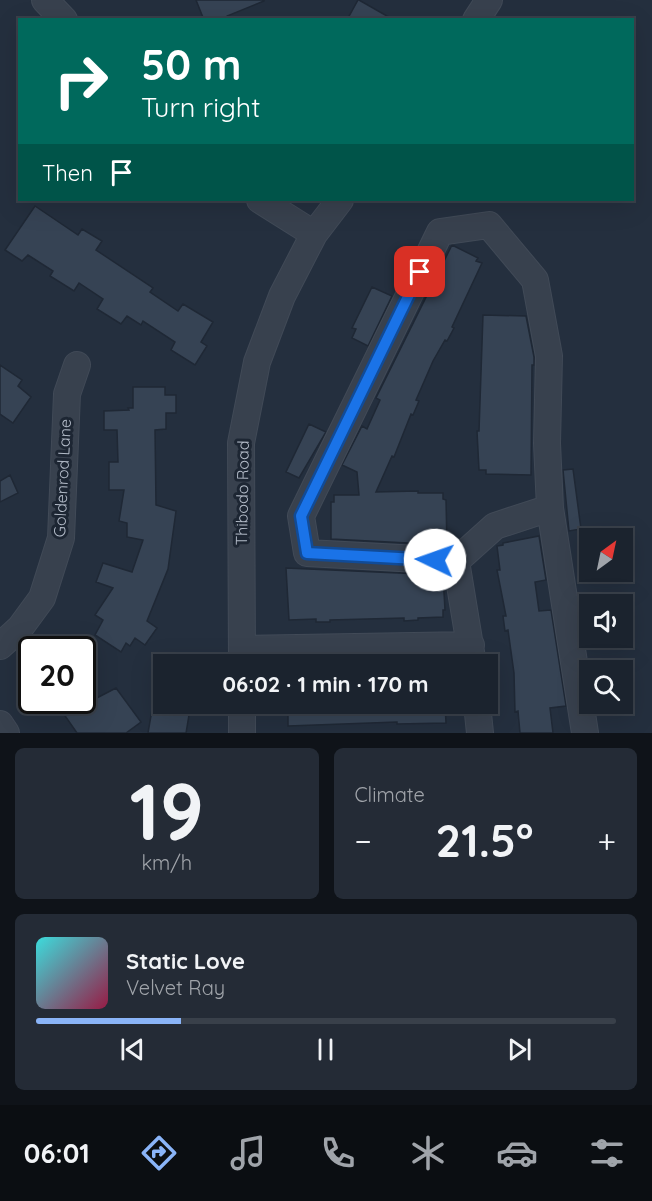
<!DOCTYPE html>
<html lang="en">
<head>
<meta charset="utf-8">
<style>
	:root { --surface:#1b232e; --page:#242b36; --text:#f1f3f6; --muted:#a0a4aa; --line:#39404a; --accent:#8ab4f8 }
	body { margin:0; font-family:Quicksand,sans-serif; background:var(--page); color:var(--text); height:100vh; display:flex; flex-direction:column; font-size:22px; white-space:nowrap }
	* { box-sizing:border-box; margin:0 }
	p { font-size:20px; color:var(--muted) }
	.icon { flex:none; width:33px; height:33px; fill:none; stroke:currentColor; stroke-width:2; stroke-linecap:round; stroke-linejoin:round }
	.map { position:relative; height:733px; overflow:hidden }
	.details { display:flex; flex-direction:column; gap:15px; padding:15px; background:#0f1319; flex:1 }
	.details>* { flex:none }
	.banner { position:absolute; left:18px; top:18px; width:616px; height:183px; border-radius:0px; box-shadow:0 6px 24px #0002,0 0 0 2px var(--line); background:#00695c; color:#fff; overflow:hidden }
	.needle { width:39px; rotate:33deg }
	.fabs { position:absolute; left:579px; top:528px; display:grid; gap:12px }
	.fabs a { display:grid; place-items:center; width:54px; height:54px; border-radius:0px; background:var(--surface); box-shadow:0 6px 24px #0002,0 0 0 2px var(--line); font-size:30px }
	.speed { position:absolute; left:18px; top:636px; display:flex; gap:12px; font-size:30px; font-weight:700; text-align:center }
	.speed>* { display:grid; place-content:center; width:78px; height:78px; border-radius:50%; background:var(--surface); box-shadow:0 6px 24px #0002,0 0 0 2px var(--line); line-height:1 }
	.speed .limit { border:3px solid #111; border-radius:9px; background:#fff; color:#111 }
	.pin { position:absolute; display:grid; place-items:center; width:51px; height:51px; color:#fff; margin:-26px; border-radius:12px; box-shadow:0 3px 9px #0006 }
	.me { position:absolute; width:66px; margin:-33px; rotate:273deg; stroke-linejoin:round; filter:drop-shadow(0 0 4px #0008) }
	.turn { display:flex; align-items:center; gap:21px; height:126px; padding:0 24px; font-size:27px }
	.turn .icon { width:78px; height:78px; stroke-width:2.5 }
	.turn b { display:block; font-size:42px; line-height:51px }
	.then { display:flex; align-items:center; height:57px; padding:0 24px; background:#0003; gap:12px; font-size:22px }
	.big { font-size:45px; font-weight:700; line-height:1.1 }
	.details .widget { flex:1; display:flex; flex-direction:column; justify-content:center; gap:9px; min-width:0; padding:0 21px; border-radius:9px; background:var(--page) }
	.details .dial { align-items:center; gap:0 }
	.dial b { font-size:78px; line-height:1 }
	.song { display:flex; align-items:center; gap:18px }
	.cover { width:72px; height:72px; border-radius:9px; background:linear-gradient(135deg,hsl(180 70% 55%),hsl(340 70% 35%)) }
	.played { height:6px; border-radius:3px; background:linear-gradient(90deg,var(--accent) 25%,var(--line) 25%) }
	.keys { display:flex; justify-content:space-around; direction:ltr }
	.heat { display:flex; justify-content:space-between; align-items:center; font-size:33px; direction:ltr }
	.details .tiles { flex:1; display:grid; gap:15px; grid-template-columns:1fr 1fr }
	.widget:last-child { grid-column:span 2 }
	.trip { position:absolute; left:153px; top:654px; width:345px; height:60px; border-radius:0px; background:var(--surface); box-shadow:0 6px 24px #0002,0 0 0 2px var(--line); font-weight:700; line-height:60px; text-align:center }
	.tabs { display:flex; height:96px; justify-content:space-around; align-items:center; background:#0b0e12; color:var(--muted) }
	.tabs .icon { width:42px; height:42px }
	.tabs .selected { color:var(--accent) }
	.tabs b { font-size:27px; color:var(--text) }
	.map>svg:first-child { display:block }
	.building { fill:#364354; stroke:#1f2835; stroke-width:1.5 }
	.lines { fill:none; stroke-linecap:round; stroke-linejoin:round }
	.minor-casing { stroke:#414a57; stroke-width:28 }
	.minor { stroke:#38414e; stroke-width:26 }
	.route-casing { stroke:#114b97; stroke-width:15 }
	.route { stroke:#1a73e8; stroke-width:10 }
	.labels { text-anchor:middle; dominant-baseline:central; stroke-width:6; stroke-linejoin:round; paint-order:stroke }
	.street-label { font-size:16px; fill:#b4bcc9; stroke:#1d2633 }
</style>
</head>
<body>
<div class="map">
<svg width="652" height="733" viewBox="0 0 652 733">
	<rect width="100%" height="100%" fill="#242f3e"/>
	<path class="building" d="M 196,0 L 264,0 L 264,1 L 227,16 L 225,20 L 204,20 Z
		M 358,0 L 359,0 L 394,20 L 347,20 Z
		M 35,206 L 78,235 L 82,229 L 102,241 L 96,250 L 153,288 L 150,292 L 178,311 L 183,304 L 213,322 L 201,342 L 207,346 L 195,365 L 171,350 L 175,342 L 143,321 L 141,325 L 127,316 L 121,324 L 97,309 L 103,299 L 79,283 L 74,291 L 50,276 L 53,271 L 28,255 L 22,261 L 5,250 Z
		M 452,245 L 478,258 L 476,261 L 482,263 L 452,327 L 454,328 L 447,341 L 445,340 L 433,361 L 416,400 L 419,401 L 413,415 L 411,414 L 394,457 L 392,456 L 376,492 L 418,491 L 418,493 L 443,493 L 443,499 L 446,500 L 447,545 L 331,539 L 331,502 L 334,502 L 334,495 L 359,495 L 357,472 L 342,465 L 362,426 L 367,429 L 380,400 L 376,398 Z
		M 372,287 L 392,296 L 368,346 L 352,338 L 356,329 L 352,328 Z
		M 483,315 L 526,316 L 534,357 L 534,365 L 532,365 L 531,475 L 486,474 L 486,470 L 479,470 L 477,431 L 479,431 Z
		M 0,365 L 22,380 L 18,386 L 31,397 L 13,423 L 0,414 Z
		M 133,387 L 165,387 L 165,395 L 176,395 L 176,413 L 166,413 L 166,429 L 155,430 L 156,505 L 176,511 L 168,569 L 147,621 L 157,628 L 145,645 L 135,638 L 130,646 L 126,643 L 121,652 L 95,635 L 103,620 L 95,615 L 113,588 L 96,582 L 103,563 L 132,572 L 143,540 L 127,537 L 127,523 L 119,521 L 124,490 L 109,490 L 109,462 L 118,462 L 117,430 L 104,430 L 104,411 L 129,410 L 128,408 L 133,408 Z
		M 309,424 L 326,432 L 299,478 L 286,472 Z
		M 573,469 L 581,529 L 569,531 L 563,470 Z
		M 10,475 L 18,493 L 0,502 L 0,481 Z
		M 539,536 L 546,580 L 535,582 L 539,611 L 551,610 L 566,706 L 550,708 L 553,733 L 520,733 L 518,711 L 515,712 L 514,673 L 508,630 L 505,631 L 503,616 L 506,616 L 497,570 L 500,570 L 497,546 L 503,545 L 503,543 Z
		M 286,568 L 443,575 L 445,610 L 443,610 L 443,617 L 418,618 L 418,620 L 404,621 L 404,618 L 330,620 L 330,622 L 316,622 L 316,619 L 289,620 Z
		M 116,688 L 141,722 L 126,733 L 77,733 L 54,700 L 93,700 Z
		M 153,704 L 189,704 L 188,709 L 190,709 L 186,733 L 148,733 Z
		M 288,704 L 445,704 L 446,723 L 397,724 L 397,722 L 288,726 Z"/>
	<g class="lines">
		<g class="minor-casing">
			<path id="minor" d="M 45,0 L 64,20
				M 476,20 L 489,0
				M 260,200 L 314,234
				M 456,561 L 307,553 L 301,516 L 440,232 L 489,225 L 535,280 L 549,356 L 547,443 L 550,508 L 585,733
				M 0,646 L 20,628 L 42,598 L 61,538 L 67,394 L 77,365
				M 242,649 L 471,645
				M 242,664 L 241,443 L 257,362 L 282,296 L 314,234 L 340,200
				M 473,664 L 456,561 L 495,526 L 550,508
				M 242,704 L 242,733
				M 477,704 L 480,733
				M 0,724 L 6,733"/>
		</g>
		<use href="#minor" class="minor"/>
	</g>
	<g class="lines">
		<g class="route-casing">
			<path id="route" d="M 420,272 L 301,516 L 307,553 L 435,560"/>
		</g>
		<use href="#route" class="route"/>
	</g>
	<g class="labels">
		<g class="street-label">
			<text transform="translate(62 478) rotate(-87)">Goldenrod Lane</text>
			<text transform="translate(242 493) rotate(-89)">Thibodo Road</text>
		</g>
	</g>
</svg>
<div class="fabs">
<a><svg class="needle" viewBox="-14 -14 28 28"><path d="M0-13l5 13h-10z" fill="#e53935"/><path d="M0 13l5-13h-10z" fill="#a0a4aa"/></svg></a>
<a><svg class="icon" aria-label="sound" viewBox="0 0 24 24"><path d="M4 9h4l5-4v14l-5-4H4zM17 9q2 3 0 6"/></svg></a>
<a><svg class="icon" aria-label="search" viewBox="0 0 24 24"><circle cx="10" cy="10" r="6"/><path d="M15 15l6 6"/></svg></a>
</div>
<div class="speed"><div class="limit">20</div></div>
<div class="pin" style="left:420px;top:272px;background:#d93025"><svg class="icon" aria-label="arrive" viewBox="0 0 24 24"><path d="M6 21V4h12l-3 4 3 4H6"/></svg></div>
<svg class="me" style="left:435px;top:560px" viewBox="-20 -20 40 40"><circle r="19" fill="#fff"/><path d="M0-13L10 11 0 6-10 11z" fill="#1a73e8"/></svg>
<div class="trip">06:02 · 1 min · 170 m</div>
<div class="banner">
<div class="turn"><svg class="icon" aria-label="right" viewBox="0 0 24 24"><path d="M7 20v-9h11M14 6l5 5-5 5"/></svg><div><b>50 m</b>Turn right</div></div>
<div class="then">Then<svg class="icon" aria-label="arrive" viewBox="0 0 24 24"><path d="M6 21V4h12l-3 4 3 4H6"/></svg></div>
</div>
</div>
<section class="details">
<div class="tiles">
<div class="widget dial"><b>19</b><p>km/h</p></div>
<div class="widget"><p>Climate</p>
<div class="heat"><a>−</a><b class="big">21.5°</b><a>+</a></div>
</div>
<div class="widget">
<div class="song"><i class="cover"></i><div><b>Static Love</b><p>Velvet Ray</p></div></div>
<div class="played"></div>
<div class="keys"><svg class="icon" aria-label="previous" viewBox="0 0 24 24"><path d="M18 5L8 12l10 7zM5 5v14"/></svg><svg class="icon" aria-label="pause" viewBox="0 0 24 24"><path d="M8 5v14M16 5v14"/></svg><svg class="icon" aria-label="next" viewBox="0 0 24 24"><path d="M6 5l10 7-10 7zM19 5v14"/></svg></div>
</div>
</div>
</section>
<nav class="tabs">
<b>06:01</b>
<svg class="icon selected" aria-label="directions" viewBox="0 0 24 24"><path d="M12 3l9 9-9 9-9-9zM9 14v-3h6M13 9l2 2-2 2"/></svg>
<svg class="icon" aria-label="music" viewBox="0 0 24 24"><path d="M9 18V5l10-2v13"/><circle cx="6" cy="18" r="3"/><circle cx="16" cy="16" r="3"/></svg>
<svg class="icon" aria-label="phone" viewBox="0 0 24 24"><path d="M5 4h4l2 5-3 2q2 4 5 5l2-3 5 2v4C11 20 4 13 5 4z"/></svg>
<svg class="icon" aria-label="climate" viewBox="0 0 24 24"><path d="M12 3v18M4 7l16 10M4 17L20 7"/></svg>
<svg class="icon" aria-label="car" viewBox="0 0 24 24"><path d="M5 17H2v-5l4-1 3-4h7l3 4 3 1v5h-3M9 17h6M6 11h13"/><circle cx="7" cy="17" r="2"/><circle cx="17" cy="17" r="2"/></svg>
<svg class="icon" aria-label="filters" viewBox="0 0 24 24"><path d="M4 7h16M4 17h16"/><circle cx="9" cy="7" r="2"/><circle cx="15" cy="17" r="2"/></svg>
</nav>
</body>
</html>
